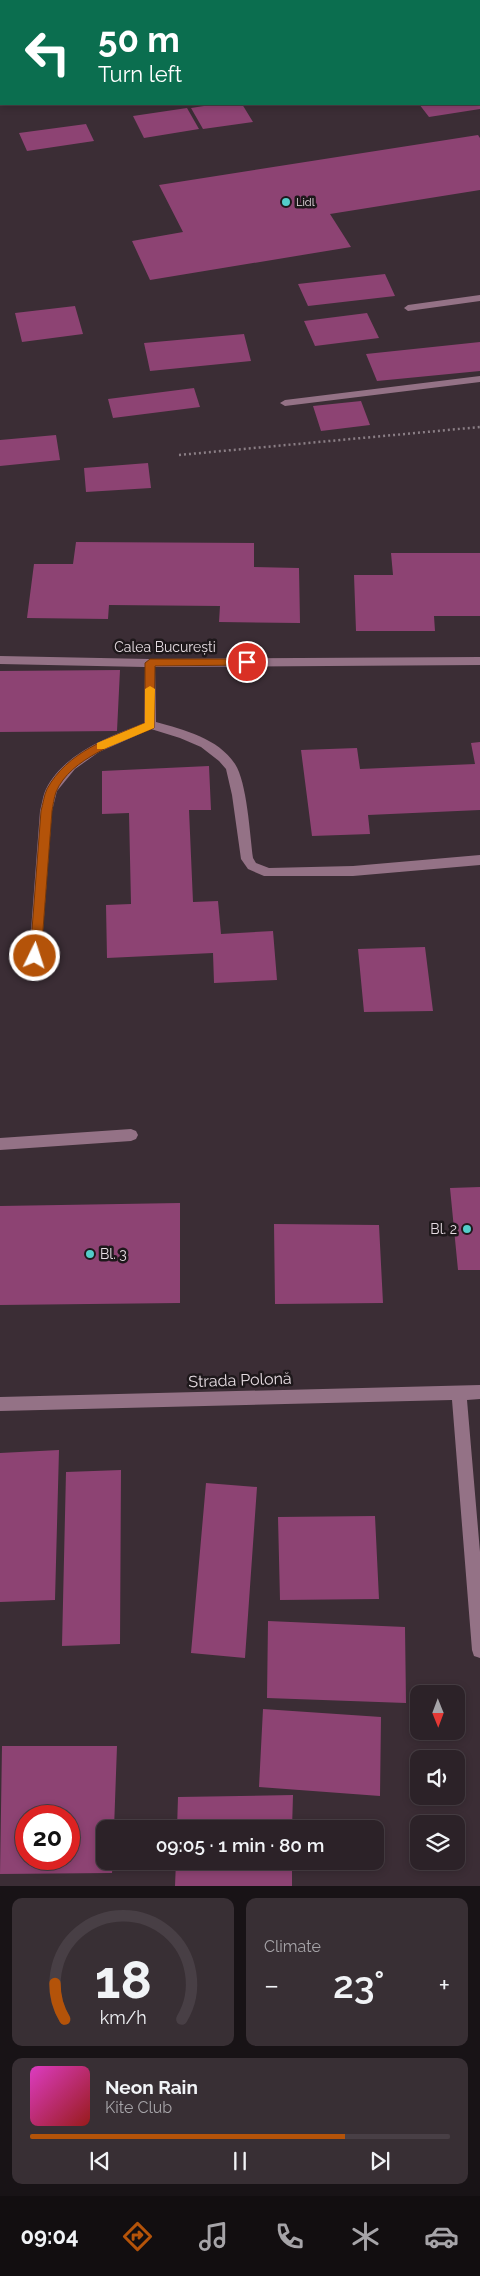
<!DOCTYPE html>
<html lang="en">
<head>
<meta charset="utf-8">
<style>
	:root { --surface:#2c2228; --page:#382f34; --text:#f1f3f6; --muted:#a6a4a8; --line:#483f45; --accent:#b45309 }
	body { margin:0; font-family:Raleway,sans-serif; background:var(--page); color:var(--text); height:100vh; display:flex; flex-direction:column; font-size:19px; white-space:nowrap }
	* { box-sizing:border-box; margin:0 }
	p { font-size:16px; color:var(--muted) }
	.icon { flex:none; width:28px; height:28px; fill:none; stroke:currentColor; stroke-width:2; stroke-linecap:round; stroke-linejoin:round }
	.map { position:relative; height:1886px; overflow:hidden }
	.side { display:flex; flex-direction:column; gap:12px; padding:12px; background:#181316; flex:1 }
	.side>* { flex:none }
	.hud { position:absolute; left:0px; top:0px; width:480px; height:105px; box-shadow:0 2px 8px #0003,0 0 0 1px var(--line); background:#0b6e4f; color:#fff; overflow:hidden }
	.needle { width:32px; rotate:179deg }
	.fabs { position:absolute; left:410px; top:1685px; display:grid; gap:10px }
	.fabs a { display:grid; place-items:center; width:55px; height:55px; border-radius:10px; background:var(--surface); box-shadow:0 2px 8px #0003,0 0 0 1px var(--line); font-size:25px }
	.speed { position:absolute; left:15px; top:1805px; display:flex; gap:10px; font-size:25px; font-weight:700; text-align:center }
	.speed>* { display:grid; place-content:center; width:65px; height:65px; border-radius:50%; background:var(--surface); box-shadow:0 2px 8px #0003,0 0 0 1px var(--line); line-height:1 }
	.speed .limit { border:8px solid #d22; background:#fff; color:#111 }
	.pin { position:absolute; display:grid; place-items:center; width:42px; height:42px; color:#fff; margin:-21px; border:2px solid #fff; border-radius:50%; box-shadow:0 1px 5px #0007 }
	.me { position:absolute; width:55px; margin:-28px; rotate:4deg; stroke-linejoin:round; filter:drop-shadow(0 0 4px #0008) }
	.turn { display:flex; align-items:center; gap:18px; height:105px; padding:0 15px; font-size:22px }
	.turn .icon { width:65px; height:65px; stroke-width:2.5 }
	.turn b { display:block; font-size:35px; line-height:42px }
	.big { font-size:38px; font-weight:600; line-height:1.1 }
	.side .widget { flex:1; display:flex; flex-direction:column; justify-content:center; gap:8px; min-width:0; padding:0 18px; border-radius:10px; background:var(--page) }
	.side .dial { align-items:center; gap:0 }
	.dial svg { height:130px; overflow:visible; fill:none; stroke:var(--line); stroke-width:7; stroke-linecap:round; text-anchor:middle }
	.dial text { fill:var(--text); stroke:none }
	.song { display:flex; align-items:center; gap:15px }
	.cover { width:60px; height:60px; border-radius:8px; background:linear-gradient(135deg,hsl(310 70% 55%),hsl(0 70% 35%)) }
	.played { height:5px; border-radius:2px; background:linear-gradient(90deg,var(--accent) 75%,var(--line) 75%) }
	.keys { display:flex; justify-content:space-around; direction:ltr }
	.heat { display:flex; justify-content:space-between; align-items:center; font-size:28px; direction:ltr }
	.side .tiles { flex:1; display:grid; gap:12px; grid-template-columns:1fr 1fr }
	.widget:last-child { grid-column:span 2 }
	.trip { position:absolute; left:96px; top:1820px; width:288px; height:50px; border-radius:10px; background:var(--surface); box-shadow:0 2px 8px #0003,0 0 0 1px var(--line); font-weight:600; line-height:50px; text-align:center }
	.dock { display:flex; height:80px; justify-content:space-around; align-items:center; background:#120e10; color:var(--muted) }
	.dock .icon { width:35px; height:35px }
	.dock .selected { color:var(--accent) }
	.dock b { font-size:22px; color:var(--text) }
	.map>svg:first-child { display:block }
	.building { fill:#8d4373; fill-rule:evenodd }
	.lines { fill:none; stroke-linecap:round; stroke-linejoin:round }
	.path { stroke:#8a7e85; stroke-width:2.5; stroke-dasharray:2 3; stroke-linecap:butt }
	.minor { fill:#947286; fill-rule:evenodd }
	.route { fill:#b45309; stroke:#753606 }
	.slow { fill:#f59e0b }
	.poi-dot { fill:#53cdca; stroke:#1e181b; stroke-width:2 }
	.labels { text-anchor:middle; dominant-baseline:central; stroke-width:5; stroke-linejoin:round; paint-order:stroke }
	.far-poi-label { font-size:11px; fill:#e6dce2; stroke:#1e181b; text-anchor:start }
	.street-label { font-size:14px; fill:#e6dce2; stroke:#1e181b }
	.poi-label { font-size:14px; fill:#e6dce2; stroke:#1e181b; text-anchor:end }
	.near-street-label { font-size:16px; fill:#e6dce2; stroke:#1e181b }
</style>
</head>
<body>
<div class="map">
<svg width="480" height="1886" viewBox="0 0 480 1886">
	<rect width="100%" height="100%" fill="#3b2d35"/>
	<path class="building" d="M 217,104 L 242,104 L 253,122 L 203,129 L 191,108 Z
		M 419,104 L 480,104 L 480,109 L 429,117 Z
		M 187,108 L 199,129 L 144,138 L 133,116 Z
		M 86,124 L 94,141 L 27,151 L 19,133 Z
		M 478,135 L 480,138 L 480,190 L 330,214 L 351,247 L 150,280 L 132,241 L 183,232 L 159,185 Z
		M 385,274 L 395,296 L 308,306 L 298,284 Z
		M 75,306 L 83,334 L 22,342 L 15,313 Z
		M 367,313 L 379,338 L 315,346 L 304,321 Z
		M 244,334 L 251,361 L 150,371 L 144,343 Z
		M 480,342 L 480,371 L 377,381 L 366,354 Z
		M 194,388 L 200,407 L 113,418 L 108,399 Z
		M 361,401 L 370,425 L 321,431 L 313,406 Z
		M 56,435 L 60,460 L 0,466 L 0,440 Z
		M 148,463 L 151,488 L 86,492 L 84,468 Z
		M 76,542 L 254,543 L 254,567 L 299,568 L 300,623 L 219,622 L 220,606 L 109,605 L 108,619 L 27,618 L 34,564 L 73,564 Z
		M 391,553 L 480,553 L 480,616 L 434,616 L 435,631 L 356,631 L 354,575 L 393,575 Z
		M 120,670 L 117,731 L 0,732 L 0,671 Z
		M 480,742 L 480,810 L 368,815 L 370,834 L 312,836 L 301,750 L 357,748 L 360,769 L 475,764 L 471,743 Z
		M 209,766 L 211,810 L 189,810 L 193,902 L 218,901 L 221,934 L 273,931 L 277,980 L 214,983 L 213,953 L 107,958 L 106,905 L 131,904 L 129,813 L 102,814 L 102,771 Z
		M 425,947 L 433,1011 L 364,1012 L 358,949 Z
		M 480,1187 L 480,1270 L 458,1270 L 450,1188 Z
		M 180,1203 L 180,1303 L 0,1305 L 0,1206 Z
		M 274,1224 L 379,1225 L 383,1303 L 275,1304 Z
		M 59,1450 L 55,1600 L 0,1602 L 0,1453 Z
		M 121,1470 L 120,1644 L 62,1646 L 66,1472 Z
		M 206,1483 L 257,1487 L 245,1658 L 191,1653 Z
		M 375,1516 L 379,1599 L 280,1600 L 278,1517 Z
		M 268,1621 L 405,1627 L 406,1703 L 267,1698 Z
		M 263,1709 L 381,1717 L 380,1796 L 259,1787 Z
		M 2,1746 L 117,1746 L 114,1829 L 105,1829 L 105,1861 L 113,1861 L 112,1873 L 0,1874 ZM 26,1816 L 69,1816 L 69,1859 L 26,1859 Z
		M 293,1795 L 292,1829 L 177,1829 L 178,1797 Z
		M 176,1861 L 292,1861 L 292,1886 L 175,1886 Z"/>
	<g class="lines">
		<path class="path" d="M 179,455 L 480,427"/>
		<path class="minor" d="M 0,1 L 3,1 L 0,8 Z
			M 480,295 L 480,301 L 408,311 L 404,308 L 408,305 Z
			M 480,376 L 480,382 L 285,406 L 280,403 L 285,400 Z
			M 0,656 L 150,659 L 480,657 L 480,665 L 155,667 L 156,722 C 184,730 218,738 235,764 C 247,782 250,835 253,858 L 256,863 L 269,868 L 353,866 L 480,855 L 480,865 L 353,876 L 264,876 L 248,869 L 241,859 L 232,795 L 226,769 L 219,761 L 201,747 L 180,738 L 151,729 L 99,752 L 75,769 L 57,791 L 52,811 L 41,957 L 39,961 L 31,961 L 29,957 L 40,811 C 42,804 43,795 46,789 C 65,752 109,737 144,723 L 145,667 L 0,664 Z
			M 131,1129 L 136,1131 L 138,1135 L 136,1139 L 131,1141 L 0,1150 L 0,1138 Z
			M 480,1385 L 480,1399 L 467,1400 L 480,1552 L 480,1658 L 474,1656 L 472,1650 L 452,1400 L 0,1411 L 0,1397 Z"/>
	</g>
	<path class="route" d="M 150,659 L 247,659 L 252,662 L 247,665 L 155,666 L 154,728 C 122,741 70,758 56,792 C 54,798 53,805 52,811 L 41,956 L 35,961 L 31,960 L 30,956 L 41,811 C 43,804 44,795 47,789 C 67,752 109,738 145,723 L 145,663 Z"/>
	<path class="slow" d="M 150,686 L 155,689 L 154,728 L 104,749 L 97,749 L 97,743 L 145,723 L 145,689 Z"/>
	<g class="poi-dot">
		<circle cx="286" cy="202" r="5"/>
		<circle cx="467" cy="1229" r="5"/>
		<circle cx="90" cy="1254" r="5"/>
	</g>
	<g class="labels">
		<g class="far-poi-label">
			<text x="296" y="202">Lidl</text>
		</g>
		<g class="street-label">
			<text x="165" y="647">Calea București</text>
		</g>
		<g class="poi-label">
			<text x="457" y="1229">Bl. 2</text>
			<text x="100" y="1254" text-anchor="start">Bl. 3</text>
		</g>
		<g class="near-street-label">
			<text transform="translate(240 1380) rotate(-2)">Strada Polonă</text>
		</g>
	</g>
</svg>
<div class="fabs">
<a><svg class="needle" viewBox="-14 -14 28 28"><path d="M0-13l5 13h-10z" fill="#e53935"/><path d="M0 13l5-13h-10z" fill="#a6a4a8"/></svg></a>
<a><svg class="icon" aria-label="sound" viewBox="0 0 24 24"><path d="M4 9h4l5-4v14l-5-4H4zM17 9q2 3 0 6"/></svg></a>
<a><svg class="icon" aria-label="layers" viewBox="0 0 24 24"><path d="M12 4l9 5-9 5-9-5zM3 14l9 5 9-5"/></svg></a>
</div>
<div class="speed"><div class="limit">20</div></div>
<div class="pin" style="left:247px;top:662px;background:#d93025"><svg class="icon" aria-label="arrive" viewBox="0 0 24 24"><path d="M6 21V4h12l-3 4 3 4H6"/></svg></div>
<svg class="me" style="left:35px;top:956px" viewBox="-20 -20 40 40"><circle r="17" fill="#b45309" stroke="#fff" stroke-width="3"/><path d="M0-11L8 9 0 5-8 9z" fill="#fff"/></svg>
<div class="trip">09:05 · 1 min · 80 m</div>
<div class="hud">
<div class="turn"><svg class="icon" aria-label="left" viewBox="0 0 24 24"><path d="M17 20v-9H6M10 6l-5 5 5 5"/></svg><div><b>50 m</b>Turn left</div></div>
</div>
</div>
<section class="side">
<div class="tiles">
<div class="widget dial"><svg viewBox="0 0 100 80">
<path d="M14 69A42 42 0 1 1 86 69"/>
<path d="M14 69A42 42 0 0 1 8 47" stroke="#b45309"/>
<text x="50" y="56" font-size="32" font-weight="700">18</text>
<text x="50" y="72" font-size="11">km/h</text>
</svg></div>
<div class="widget"><p>Climate</p>
<div class="heat"><a>−</a><b class="big">23°</b><a>+</a></div>
</div>
<div class="widget">
<div class="song"><i class="cover"></i><div><b>Neon Rain</b><p>Kite Club</p></div></div>
<div class="played"></div>
<div class="keys"><svg class="icon" aria-label="previous" viewBox="0 0 24 24"><path d="M18 5L8 12l10 7zM5 5v14"/></svg><svg class="icon" aria-label="pause" viewBox="0 0 24 24"><path d="M8 5v14M16 5v14"/></svg><svg class="icon" aria-label="next" viewBox="0 0 24 24"><path d="M6 5l10 7-10 7zM19 5v14"/></svg></div>
</div>
</div>
</section>
<nav class="dock">
<b>09:04</b>
<svg class="icon selected" aria-label="directions" viewBox="0 0 24 24"><path d="M12 3l9 9-9 9-9-9zM9 14v-3h6M13 9l2 2-2 2"/></svg>
<svg class="icon" aria-label="music" viewBox="0 0 24 24"><path d="M9 18V5l10-2v13"/><circle cx="6" cy="18" r="3"/><circle cx="16" cy="16" r="3"/></svg>
<svg class="icon" aria-label="phone" viewBox="0 0 24 24"><path d="M5 4h4l2 5-3 2q2 4 5 5l2-3 5 2v4C11 20 4 13 5 4z"/></svg>
<svg class="icon" aria-label="climate" viewBox="0 0 24 24"><path d="M12 3v18M4 7l16 10M4 17L20 7"/></svg>
<svg class="icon" aria-label="car" viewBox="0 0 24 24"><path d="M5 17H2v-5l4-1 3-4h7l3 4 3 1v5h-3M9 17h6M6 11h13"/><circle cx="7" cy="17" r="2"/><circle cx="17" cy="17" r="2"/></svg>
</nav>
</body>
</html>
